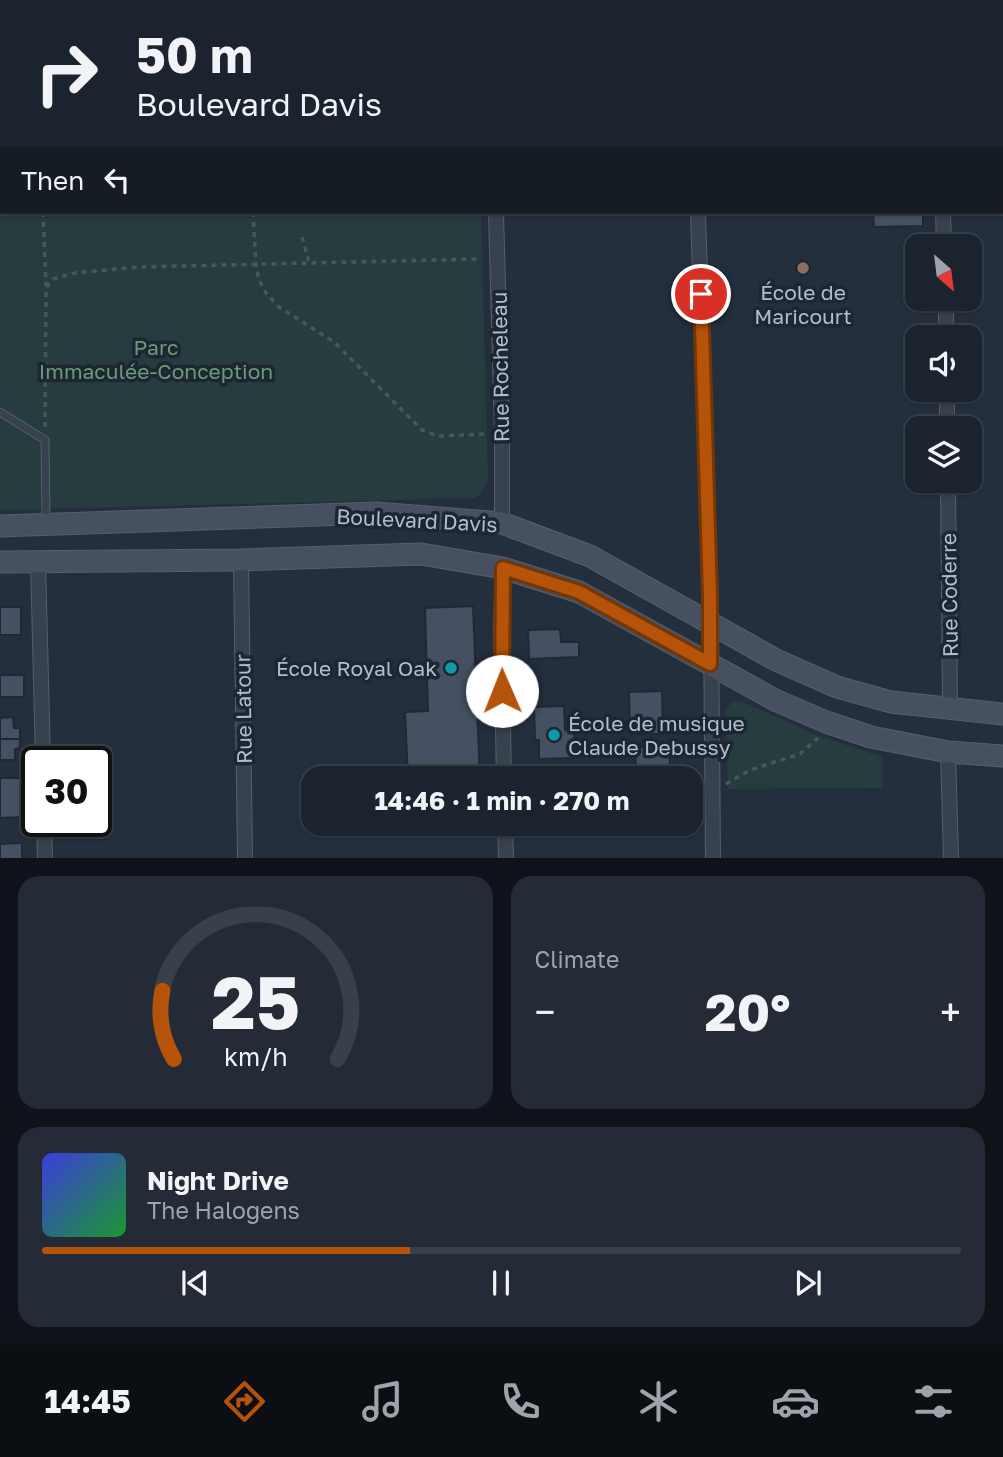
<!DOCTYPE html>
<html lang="en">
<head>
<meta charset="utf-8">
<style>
	:root { --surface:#1b232e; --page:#242b36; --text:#f1f3f6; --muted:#a0a4aa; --line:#39404a; --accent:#b45309 }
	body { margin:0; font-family:"Golos Text",sans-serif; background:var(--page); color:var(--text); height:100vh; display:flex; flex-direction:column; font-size:26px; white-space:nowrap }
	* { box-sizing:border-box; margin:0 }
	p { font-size:23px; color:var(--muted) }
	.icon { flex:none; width:38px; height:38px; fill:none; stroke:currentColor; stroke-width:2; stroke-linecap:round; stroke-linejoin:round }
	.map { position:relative; height:858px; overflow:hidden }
	.details { display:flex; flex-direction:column; gap:18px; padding:18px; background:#0f1319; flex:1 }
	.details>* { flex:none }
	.banner { position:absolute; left:0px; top:0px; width:1004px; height:214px; box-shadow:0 2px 5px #0004,0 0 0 2px var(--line); background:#1b232e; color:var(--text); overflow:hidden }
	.needle { width:46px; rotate:152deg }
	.fabs { position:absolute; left:905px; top:234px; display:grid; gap:14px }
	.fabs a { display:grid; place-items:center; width:77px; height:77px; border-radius:14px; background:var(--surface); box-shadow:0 2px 5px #0004,0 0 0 2px var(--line); font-size:35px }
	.speed { position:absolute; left:21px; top:746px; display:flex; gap:14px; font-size:35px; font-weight:700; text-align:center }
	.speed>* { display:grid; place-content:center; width:91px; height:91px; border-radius:50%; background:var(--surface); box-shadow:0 2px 5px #0004,0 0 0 2px var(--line); line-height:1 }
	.speed .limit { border:4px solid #111; border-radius:10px; background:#fff; color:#111 }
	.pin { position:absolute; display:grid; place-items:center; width:60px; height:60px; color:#fff; margin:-30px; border:4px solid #fff; border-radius:50%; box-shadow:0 2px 7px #0007 }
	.me { position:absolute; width:77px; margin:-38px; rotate:359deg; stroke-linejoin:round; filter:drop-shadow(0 0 5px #0008) }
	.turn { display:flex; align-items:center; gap:24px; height:147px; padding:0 21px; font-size:32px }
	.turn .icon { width:91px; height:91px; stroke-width:2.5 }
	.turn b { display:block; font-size:49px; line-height:60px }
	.then { display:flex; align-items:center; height:66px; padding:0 21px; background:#0003; gap:14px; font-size:26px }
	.big { font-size:52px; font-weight:700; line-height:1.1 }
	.details .widget { flex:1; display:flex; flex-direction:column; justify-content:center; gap:10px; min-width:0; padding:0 24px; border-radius:21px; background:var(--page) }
	.details .dial { align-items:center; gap:0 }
	.dial svg { height:182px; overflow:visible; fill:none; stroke:var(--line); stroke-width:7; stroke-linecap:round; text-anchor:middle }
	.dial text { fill:var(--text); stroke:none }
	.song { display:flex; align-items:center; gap:21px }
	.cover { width:84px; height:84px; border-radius:10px; background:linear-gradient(135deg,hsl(240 70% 55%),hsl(130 70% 35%)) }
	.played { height:7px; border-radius:4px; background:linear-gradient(90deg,var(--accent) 40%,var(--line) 40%) }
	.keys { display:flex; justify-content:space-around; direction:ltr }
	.heat { display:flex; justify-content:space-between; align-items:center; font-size:38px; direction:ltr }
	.details .tiles { flex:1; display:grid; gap:18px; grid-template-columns:1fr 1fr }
	.widget:last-child { grid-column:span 2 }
	.trip { position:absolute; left:301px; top:766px; width:402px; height:70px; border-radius:21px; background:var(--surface); box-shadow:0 2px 5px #0004,0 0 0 2px var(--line); font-weight:700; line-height:70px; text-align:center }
	.tab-bar { display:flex; height:112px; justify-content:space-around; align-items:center; background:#0b0e12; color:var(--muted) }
	.tab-bar .icon { width:49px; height:49px }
	.tab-bar .active { color:var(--accent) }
	.tab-bar b { font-size:32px; color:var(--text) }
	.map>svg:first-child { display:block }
	.green { fill:#263c3f }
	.building { fill:#455162; stroke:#1f2835; stroke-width:2 }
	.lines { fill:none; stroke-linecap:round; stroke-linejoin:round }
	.lane-casing { stroke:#565f6c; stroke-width:9 }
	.street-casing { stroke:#565f6c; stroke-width:16 }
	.secondary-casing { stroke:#565f6c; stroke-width:23 }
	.path { stroke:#44595c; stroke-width:3.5; stroke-dasharray:5 5; stroke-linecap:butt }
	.lane { stroke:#38414e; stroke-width:7 }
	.street { stroke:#38414e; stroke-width:14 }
	.secondary { stroke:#465061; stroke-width:21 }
	.route-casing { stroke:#753606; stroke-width:18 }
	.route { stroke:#b45309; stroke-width:12 }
	.education-dot { fill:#8d6e63; stroke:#1d2633; stroke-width:2.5 }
	.culture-dot { fill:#0f9aa8; stroke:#1d2633; stroke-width:2.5 }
	.labels { text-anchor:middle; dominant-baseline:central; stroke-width:7; stroke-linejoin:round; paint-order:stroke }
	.poi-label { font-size:21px; fill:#b4bcc9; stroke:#1d2633 }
	.park-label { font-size:21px; fill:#6b9a76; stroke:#1d2633 }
	.street-label { font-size:21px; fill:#b4bcc9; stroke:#1d2633 }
</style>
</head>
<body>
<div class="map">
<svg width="1003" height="859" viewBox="0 0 1003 859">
	<rect width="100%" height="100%" fill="#242f3e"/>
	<path class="green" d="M 0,0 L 476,0 L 2,2 L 2,212 L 481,212 L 488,480 L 482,492 L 475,498 L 0,510 Z
		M 741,701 L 816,735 L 882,757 L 883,788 L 728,789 L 726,710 L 732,702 Z"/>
	<path class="building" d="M 873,212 L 923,212 L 923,226 L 874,227 Z
		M 473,606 L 480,779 L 408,779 L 405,712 L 428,711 L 425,608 Z
		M 0,607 L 21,607 L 21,635 L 0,635 Z
		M 560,629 L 561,642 L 579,642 L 579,657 L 529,659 L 528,630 Z
		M 0,675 L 24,675 L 24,697 L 0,697 Z
		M 662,691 L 663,734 L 630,734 L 629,692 Z
		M 564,706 L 565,730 L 574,730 L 575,758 L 539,759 L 539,740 L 535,740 L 534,707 Z
		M 13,717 L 14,728 L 20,728 L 20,739 L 0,739 L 0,718 Z
		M 0,739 L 20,739 L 20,748 L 15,749 L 15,760 L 0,760 Z
		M 669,746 L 670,769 L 636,770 L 635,747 Z
		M 0,778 L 21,778 L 21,789 L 25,789 L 25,817 L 0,818 Z
		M 22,843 L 22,859 L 0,859 L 0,844 Z"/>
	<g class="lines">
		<g class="lane-casing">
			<path id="lane" d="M 0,412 L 45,440 L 46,521"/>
		</g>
		<g class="street-casing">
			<path id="street" d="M 491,0 L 491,2
				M 693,0 L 693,2
				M 939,0 L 939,2
				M 496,212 L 502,433 L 502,523
				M 698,212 L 711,622 L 713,859
				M 943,212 L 944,247
				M 946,299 L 946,338
				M 947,390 L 947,429
				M 948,481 L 950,708
				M 241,560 L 245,859
				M 38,561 L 43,761
				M 503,568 L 501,625 L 504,779
				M 948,752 L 951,859
				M 44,821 L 45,859
				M 505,824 L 506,859"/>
		</g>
		<g class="secondary-casing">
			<path id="secondary" d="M 0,526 L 376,513 L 502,523 L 590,556 L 776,660 L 837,687 L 891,702 L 1003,714
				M 0,562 L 241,560 L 421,554 L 503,568 L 579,592 L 775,700 L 826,722 L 871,737 L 948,752 L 1003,756"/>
		</g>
		<path class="path" d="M 36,0 L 36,2
			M 53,0 L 56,2
			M 43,212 L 46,286
			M 253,212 L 256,265 L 259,280 L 266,293 L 279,307 L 334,342 L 422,430 L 438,436 L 486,434
			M 302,237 L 309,262
			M 45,427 L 46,288 L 53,279 L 75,273 L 138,267 L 481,259
			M 726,784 L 750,770 L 800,754 L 818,738"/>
		<use href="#lane" class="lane"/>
		<use href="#street" class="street"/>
		<use href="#secondary" class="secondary"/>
	</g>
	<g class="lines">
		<g class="route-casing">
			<path id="route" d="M 502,691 L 503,568 L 579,592 L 710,664 L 710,597 L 701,294"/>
		</g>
		<use href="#route" class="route"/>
	</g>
	<circle class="education-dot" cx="803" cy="268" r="7"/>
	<g class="culture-dot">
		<circle cx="451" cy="668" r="7"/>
		<circle cx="554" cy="735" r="7"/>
	</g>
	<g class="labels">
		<g class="poi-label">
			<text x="803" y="292">École de<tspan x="803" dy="24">Maricourt</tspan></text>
			<text x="437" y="668" text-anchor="end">École Royal Oak</text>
			<text x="568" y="723" text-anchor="start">École de musique<tspan x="568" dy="24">Claude Debussy</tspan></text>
		</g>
		<g class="park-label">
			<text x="156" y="347">Parc<tspan x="156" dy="24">Immaculée-Conception</tspan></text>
		</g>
		<g class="street-label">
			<text transform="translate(500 367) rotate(-91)">Rue Rocheleau</text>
			<text transform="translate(417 520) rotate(3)">Boulevard Davis</text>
			<text transform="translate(949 595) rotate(-91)">Rue Coderre</text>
			<text transform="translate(243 709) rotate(-91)">Rue Latour</text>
		</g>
	</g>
</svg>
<div class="fabs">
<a><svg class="needle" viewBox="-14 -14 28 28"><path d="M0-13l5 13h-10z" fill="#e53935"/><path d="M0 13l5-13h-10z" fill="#a0a4aa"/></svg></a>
<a><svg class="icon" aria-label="sound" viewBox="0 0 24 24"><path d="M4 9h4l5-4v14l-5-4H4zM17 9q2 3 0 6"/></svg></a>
<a><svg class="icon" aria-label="layers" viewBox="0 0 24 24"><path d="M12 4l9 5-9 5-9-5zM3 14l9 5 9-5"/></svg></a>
</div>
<div class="speed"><div class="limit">30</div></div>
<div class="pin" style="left:701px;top:294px;background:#d93025"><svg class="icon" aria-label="arrive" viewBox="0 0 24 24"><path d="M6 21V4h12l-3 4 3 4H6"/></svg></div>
<svg class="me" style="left:502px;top:691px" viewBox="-20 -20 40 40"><circle r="19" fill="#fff"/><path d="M0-13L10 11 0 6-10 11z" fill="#b45309"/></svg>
<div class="trip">14:46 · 1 min · 270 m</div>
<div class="banner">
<div class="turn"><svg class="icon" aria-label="right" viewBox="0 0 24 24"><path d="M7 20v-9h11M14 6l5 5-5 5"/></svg><div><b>50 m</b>Boulevard Davis</div></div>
<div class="then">Then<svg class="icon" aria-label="left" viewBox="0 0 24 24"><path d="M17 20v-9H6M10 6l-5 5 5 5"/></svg></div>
</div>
</div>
<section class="details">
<div class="tiles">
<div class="widget dial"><svg viewBox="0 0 100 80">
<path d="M14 69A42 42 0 1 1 86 69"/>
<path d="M14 69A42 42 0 0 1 9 39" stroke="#b45309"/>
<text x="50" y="56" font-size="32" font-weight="700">25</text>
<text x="50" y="72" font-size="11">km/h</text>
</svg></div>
<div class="widget"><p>Climate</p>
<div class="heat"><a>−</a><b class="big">20°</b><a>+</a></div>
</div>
<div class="widget">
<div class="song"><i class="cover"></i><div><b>Night Drive</b><p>The Halogens</p></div></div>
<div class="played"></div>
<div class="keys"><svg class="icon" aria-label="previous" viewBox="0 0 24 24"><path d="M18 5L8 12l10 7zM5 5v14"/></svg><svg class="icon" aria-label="pause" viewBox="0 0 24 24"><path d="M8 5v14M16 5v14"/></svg><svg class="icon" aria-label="next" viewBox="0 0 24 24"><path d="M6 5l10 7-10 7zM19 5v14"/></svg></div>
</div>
</div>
</section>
<nav class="tab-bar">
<b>14:45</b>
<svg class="icon active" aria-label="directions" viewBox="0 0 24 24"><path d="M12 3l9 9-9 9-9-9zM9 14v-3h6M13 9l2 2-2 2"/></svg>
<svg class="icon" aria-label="music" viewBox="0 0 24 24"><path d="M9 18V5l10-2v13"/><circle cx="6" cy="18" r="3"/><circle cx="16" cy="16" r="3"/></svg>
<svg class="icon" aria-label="phone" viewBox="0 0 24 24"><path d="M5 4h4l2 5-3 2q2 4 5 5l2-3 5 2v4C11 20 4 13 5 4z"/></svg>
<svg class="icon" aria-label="climate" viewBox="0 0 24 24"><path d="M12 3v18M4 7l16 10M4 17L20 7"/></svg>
<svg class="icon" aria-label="car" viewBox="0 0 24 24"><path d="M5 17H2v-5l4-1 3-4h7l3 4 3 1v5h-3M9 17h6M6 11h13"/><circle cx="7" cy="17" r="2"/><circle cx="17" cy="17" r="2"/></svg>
<svg class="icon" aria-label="filters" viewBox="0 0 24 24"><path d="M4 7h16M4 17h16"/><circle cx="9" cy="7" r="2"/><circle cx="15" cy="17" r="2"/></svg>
</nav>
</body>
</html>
